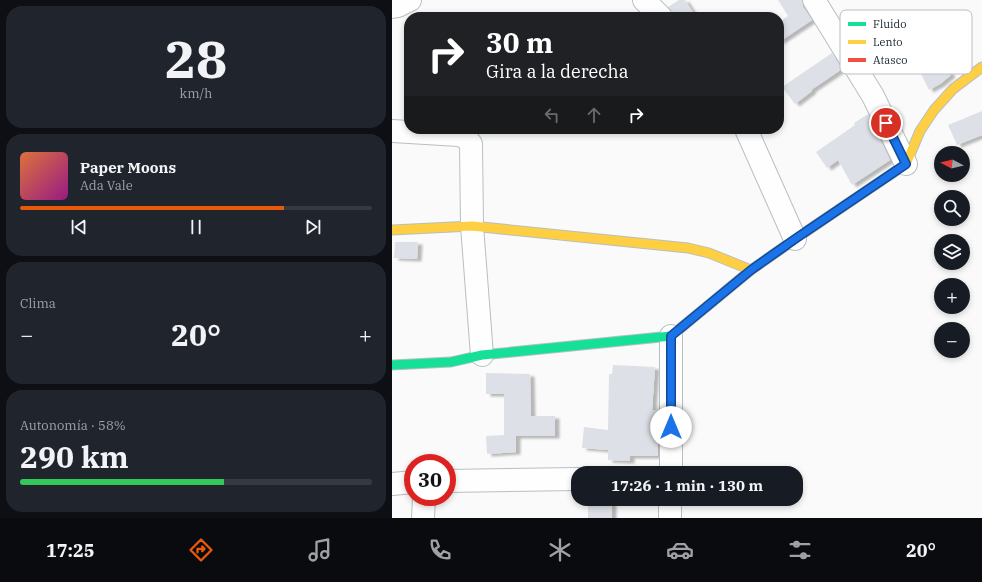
<!DOCTYPE html>
<html lang="es">
<head>
<meta charset="utf-8">
<style>
	:root { --surface:#171b24; --page:#20242c; --text:#f1f3f6; --muted:#9ea1a6; --line:#363941; --accent:#ea580c }
	body { margin:0; font-family:"IBM Plex Serif",serif; background:var(--page); color:var(--text); height:100vh; display:flex; flex-direction:column; font-size:15px; white-space:nowrap }
	* { box-sizing:border-box; margin:0 }
	p { font-size:13px; color:var(--muted) }
	.icon { flex:none; width:22px; height:22px; fill:none; stroke:currentColor; stroke-width:2; stroke-linecap:round; stroke-linejoin:round }
	.map { position:relative; flex:1; overflow:hidden }
	.panel { display:flex; flex-direction:column; gap:6px; padding:6px; background:#0d0f14; width:392px }
	.panel>* { flex:none }
	.banner { position:absolute; left:12px; top:12px; width:380px; height:122px; border-radius:16px; box-shadow:0 2px 6px #0003; background:#202124; color:#fff; overflow:hidden }
	.needle { width:26px; rotate:277deg }
	.buttons { position:absolute; left:542px; top:146px; display:grid; gap:8px }
	.buttons a { display:grid; place-items:center; width:36px; height:36px; border-radius:50%; background:var(--surface); box-shadow:0 2px 6px #0003; font-size:20px }
	.speed { position:absolute; left:12px; top:454px; display:flex; gap:8px; font-size:20px; font-weight:700; text-align:center }
	.speed>* { display:grid; place-content:center; width:52px; height:52px; border-radius:50%; background:var(--surface); box-shadow:0 2px 6px #0003; line-height:1 }
	.speed .limit { border:6px solid #d22; background:#fff; color:#111 }
	.pin { position:absolute; display:grid; place-items:center; width:34px; height:34px; color:#fff; margin:-17px; border:2px solid #fff; border-radius:50%; box-shadow:0 1px 4px #0007 }
	.me { position:absolute; width:44px; margin:-22px; rotate:0deg; stroke-linejoin:round; filter:drop-shadow(0 0 3px #0008) }
	.turn { display:flex; align-items:center; gap:14px; height:84px; padding:0 16px; font-size:18px }
	.turn .icon { width:52px; height:52px; stroke-width:2.5 }
	.turn b { display:block; font-size:28px; line-height:34px }
	.lanes { display:flex; align-items:center; height:38px; padding:0 16px; background:#0003; justify-content:center; gap:20px; direction:ltr }
	.lanes .off { opacity:.35 }
	.big { font-size:30px; font-weight:800; line-height:1.1 }
	.panel .widget { flex:1; display:flex; flex-direction:column; justify-content:center; gap:6px; min-width:0; padding:0 14px; border-radius:16px; background:var(--page) }
	.panel .dial { align-items:center; gap:0 }
	.dial b { font-size:52px; line-height:1 }
	.song { display:flex; align-items:center; gap:12px }
	.cover { width:48px; height:48px; border-radius:6px; background:linear-gradient(135deg,hsl(20 70% 55%),hsl(310 70% 35%)) }
	.played { height:4px; border-radius:2px; background:linear-gradient(90deg,var(--accent) 75%,var(--line) 75%) }
	.keys { display:flex; justify-content:space-around; direction:ltr }
	.heat { display:flex; justify-content:space-between; align-items:center; font-size:22px; direction:ltr }
	.charge { height:6px; border-radius:3px; background:linear-gradient(90deg,#34c759 58%,var(--line) 0) }
	.trip { position:absolute; left:179px; top:466px; width:232px; height:40px; border-radius:16px; background:var(--surface); box-shadow:0 2px 6px #0003; font-weight:800; line-height:40px; text-align:center }
	.dock { display:flex; height:64px; justify-content:space-around; align-items:center; background:#090b0e; color:var(--muted) }
	.dock .icon { width:28px; height:28px }
	.dock .selected { color:var(--accent) }
	.dock b { font-size:18px; color:var(--text) }
	main { display:flex; flex:1; min-height:0 }
	.map>svg:first-child { display:block }
	.building { fill:#dde1e7; filter:url(#shadow) }
	.lines { fill:none; stroke-linecap:round; stroke-linejoin:round }
	.street-casing { stroke:#b8bfc2; stroke-width:24 }
	.fast-casing { stroke:#b8bfc2; stroke-width:11 }
	.slow-casing { stroke:#b8bfc2; stroke-width:11 }
	.jam-casing { stroke:#b8bfc2; stroke-width:11 }
	.street { stroke:#fefefe; stroke-width:22 }
	.fast { stroke:#16e098; stroke-width:9 }
	.slow { stroke:#ffcf43; stroke-width:9 }
	.jam { stroke:#f24e42; stroke-width:9 }
	.route-casing { stroke:#114b97; stroke-width:10 }
	.route { stroke:#1a73e8; stroke-width:7 }
	.key { fill:#fff; stroke:#b9bdbf; stroke-width:1 }
	.key-label { font-size:11px; fill:#15232b }
</style>
</head>
<body>
<main>
<section class="panel">
<div class="widget dial"><b>28</b><p>km/h</p></div>
<div class="widget">
<div class="song"><i class="cover"></i><div><b>Paper Moons</b><p>Ada Vale</p></div></div>
<div class="played"></div>
<div class="keys"><svg class="icon" aria-label="previous" viewBox="0 0 24 24"><path d="M18 5L8 12l10 7zM5 5v14"/></svg><svg class="icon" aria-label="pause" viewBox="0 0 24 24"><path d="M8 5v14M16 5v14"/></svg><svg class="icon" aria-label="next" viewBox="0 0 24 24"><path d="M6 5l10 7-10 7zM19 5v14"/></svg></div>
</div>
<div class="widget"><p>Clima</p>
<div class="heat"><a>−</a><b class="big">20°</b><a>+</a></div>
</div>
<div class="widget"><p>Autonomía · 58%</p><b class="big">290 km</b><div class="charge"></div></div>
</section>
<div class="map">
<svg width="590" height="518" viewBox="0 0 590 518">
	<defs>
		<filter id="shadow"><feDropShadow dx="4.5" dy="2.5" stdDeviation="1" flood-color="#0004"/></filter>
	</defs>
	<rect width="100%" height="100%" fill="#fafafa"/>
	<path class="building" d="M 287,0 L 293,0 L 304,17 L 281,17 L 281,13 L 276,7 Z
		M 386,0 L 410,0 L 411,7 L 420,20 L 387,42 L 387,22 L 396,16 Z
		M 440,53 L 450,69 L 419,90 L 420,91 L 403,104 L 390,87 Z
		M 552,62 L 559,75 L 548,84 L 537,90 L 529,74 Z
		M 590,111 L 590,135 L 565,145 L 556,125 Z
		M 476,114 L 498,160 L 460,185 L 446,160 L 435,168 L 424,152 L 463,125 L 462,123 Z
		M 3,242 L 26,242 L 25,259 L 2,258 Z
		M 221,365 L 263,367 L 260,410 L 266,410 L 266,456 L 238,456 L 238,461 L 216,460 L 216,450 L 190,448 L 192,427 L 216,430 L 217,374 L 220,374 Z
		M 94,373 L 138,374 L 139,416 L 163,416 L 163,436 L 124,436 L 124,452 L 95,454 L 94,436 L 112,435 L 112,394 L 94,394 Z
		M 196,499 L 220,499 L 220,518 L 196,518 Z"/>
	<g class="lines">
		<g class="street-casing">
			<path id="street" d="M 252,0 L 269,17
				M 422,0 L 481,96 L 514,164
				M 0,7 L 6,6 L 18,0
				M 354,129 L 403,239
				M 0,131 L 67,135 L 74,138 L 79,144 L 80,226 L 90,355
				M 279,473 L 279,336
				M 55,481 L 186,479
				M 0,484 L 21,482
				M 31,518 L 32,497
				M 278,518 L 278,499"/>
		</g>
		<g class="fast-casing">
			<path id="fast" d="M 0,365 L 59,362 L 90,355 L 279,336 L 290,327"/>
		</g>
		<g class="slow-casing">
			<path id="slow" d="M 0,230 L 80,226 L 296,248 L 317,253 L 359,270
				M 409,235 L 514,164 L 528,131 L 542,110 L 561,89 L 590,67"/>
		</g>
		<g class="jam-casing">
			<path id="jam" d="M 290,327 L 359,270 L 409,235"/>
		</g>
		<use href="#street" class="street"/>
		<use href="#fast" class="fast"/>
		<use href="#slow" class="slow"/>
		<use href="#jam" class="jam"/>
	</g>
	<g class="lines">
		<g class="route-casing">
			<path id="route" d="M 279,427 L 279,336 L 359,270 L 403,239 L 514,164 L 494,123"/>
		</g>
		<use href="#route" class="route"/>
	</g>
	<rect x="448" y="10" width="132" height="64" rx="6" class="key"/>
	<rect x="456" y="22" width="18" height="4" fill="#16e098"/>
	<rect x="456" y="40" width="18" height="4" fill="#ffcf43"/>
	<rect x="456" y="58" width="18" height="4" fill="#f24e42"/>
	<g class="key-label">
		<text x="481" y="28">Fluido</text>
		<text x="481" y="46">Lento</text>
		<text x="481" y="64">Atasco</text>
	</g>
</svg>
<div class="buttons">
<a><svg class="needle" viewBox="-14 -14 28 28"><path d="M0-13l5 13h-10z" fill="#e53935"/><path d="M0 13l5-13h-10z" fill="#9ea1a6"/></svg></a>
<a><svg class="icon" aria-label="search" viewBox="0 0 24 24"><circle cx="10" cy="10" r="6"/><path d="M15 15l6 6"/></svg></a>
<a><svg class="icon" aria-label="layers" viewBox="0 0 24 24"><path d="M12 4l9 5-9 5-9-5zM3 14l9 5 9-5"/></svg></a>
<a>+</a>
<a>−</a>
</div>
<div class="speed"><div class="limit">30</div></div>
<div class="pin" style="left:494px;top:123px;background:#d93025"><svg class="icon" aria-label="arrive" viewBox="0 0 24 24"><path d="M6 21V4h12l-3 4 3 4H6"/></svg></div>
<svg class="me" style="left:279px;top:427px" viewBox="-20 -20 40 40"><circle r="19" fill="#fff"/><path d="M0-13L10 11 0 6-10 11z" fill="#1a73e8"/></svg>
<div class="trip">17:26 · 1 min · 130 m</div>
<div class="banner">
<div class="turn"><svg class="icon" aria-label="right" viewBox="0 0 24 24"><path d="M7 20v-9h11M14 6l5 5-5 5"/></svg><div><b>30 m</b>Gira a la derecha</div></div>
<div class="lanes"><svg class="icon off" aria-label="left" viewBox="0 0 24 24"><path d="M17 20v-9H6M10 6l-5 5 5 5"/></svg><svg class="icon off" aria-label="ahead" viewBox="0 0 24 24"><path d="M12 20V5M6 11l6-6 6 6"/></svg><svg class="icon" aria-label="right" viewBox="0 0 24 24"><path d="M7 20v-9h11M14 6l5 5-5 5"/></svg></div>
</div>
</div>
</main>
<nav class="dock">
<b>17:25</b>
<svg class="icon selected" aria-label="directions" viewBox="0 0 24 24"><path d="M12 3l9 9-9 9-9-9zM9 14v-3h6M13 9l2 2-2 2"/></svg>
<svg class="icon" aria-label="music" viewBox="0 0 24 24"><path d="M9 18V5l10-2v13"/><circle cx="6" cy="18" r="3"/><circle cx="16" cy="16" r="3"/></svg>
<svg class="icon" aria-label="phone" viewBox="0 0 24 24"><path d="M5 4h4l2 5-3 2q2 4 5 5l2-3 5 2v4C11 20 4 13 5 4z"/></svg>
<svg class="icon" aria-label="climate" viewBox="0 0 24 24"><path d="M12 3v18M4 7l16 10M4 17L20 7"/></svg>
<svg class="icon" aria-label="car" viewBox="0 0 24 24"><path d="M5 17H2v-5l4-1 3-4h7l3 4 3 1v5h-3M9 17h6M6 11h13"/><circle cx="7" cy="17" r="2"/><circle cx="17" cy="17" r="2"/></svg>
<svg class="icon" aria-label="filters" viewBox="0 0 24 24"><path d="M4 7h16M4 17h16"/><circle cx="9" cy="7" r="2"/><circle cx="15" cy="17" r="2"/></svg>
<b>20°</b>
</nav>
</body>
</html>
